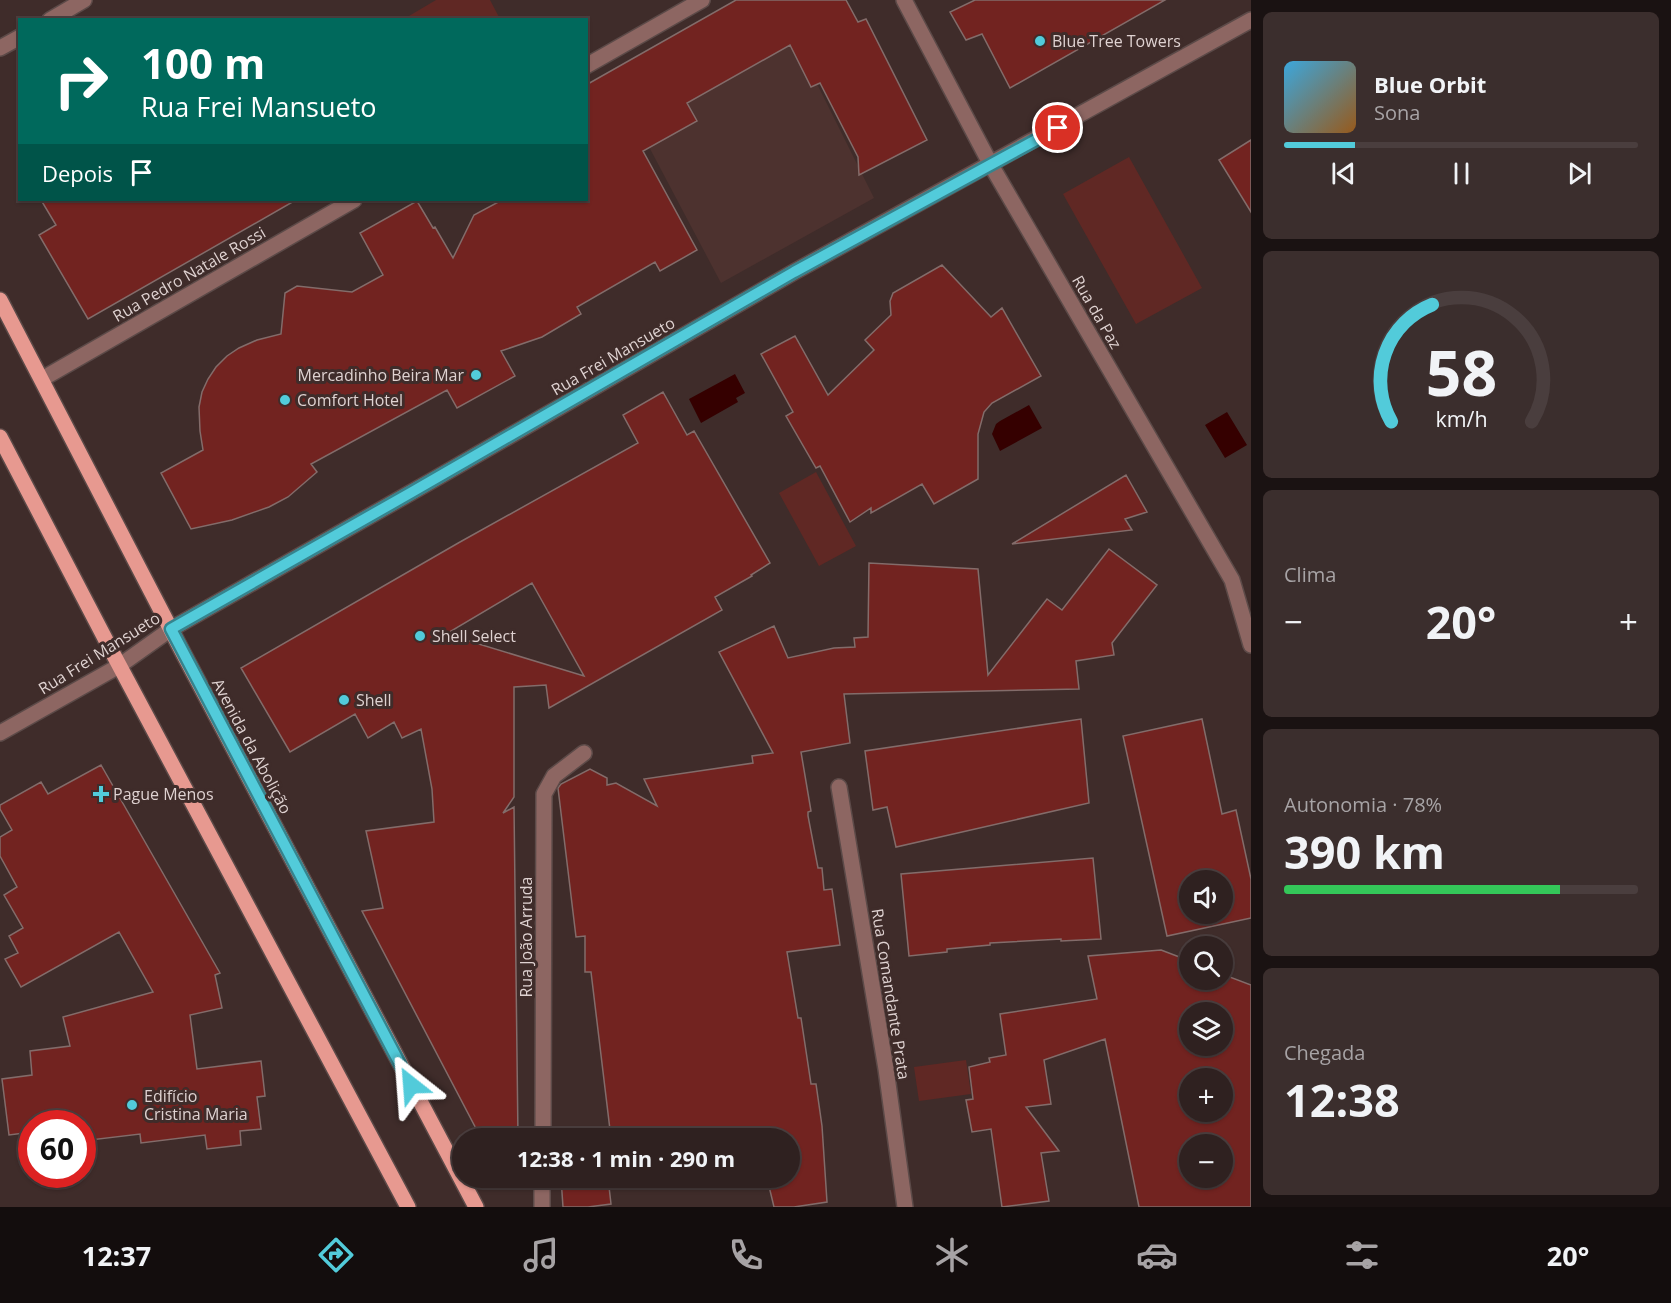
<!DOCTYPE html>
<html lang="pt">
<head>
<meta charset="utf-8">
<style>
	:root { --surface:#2f2120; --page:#3b2e2d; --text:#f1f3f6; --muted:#a7a3a5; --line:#4a3e3e; --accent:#52cbda }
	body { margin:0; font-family:"Open Sans",sans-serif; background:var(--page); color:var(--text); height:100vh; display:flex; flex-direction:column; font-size:22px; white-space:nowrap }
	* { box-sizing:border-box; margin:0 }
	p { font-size:20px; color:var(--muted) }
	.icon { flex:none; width:33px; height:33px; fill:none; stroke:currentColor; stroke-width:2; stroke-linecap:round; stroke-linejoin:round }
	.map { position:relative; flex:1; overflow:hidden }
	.sheet { display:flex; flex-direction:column; gap:12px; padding:12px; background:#1a1212; width:420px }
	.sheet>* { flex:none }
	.hud { position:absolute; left:18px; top:18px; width:570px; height:183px; border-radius:0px; box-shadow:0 2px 4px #0004,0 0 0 2px var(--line); background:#00695c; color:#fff; overflow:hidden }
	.controls { position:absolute; left:1179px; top:870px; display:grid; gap:12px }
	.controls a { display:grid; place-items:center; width:54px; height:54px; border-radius:50%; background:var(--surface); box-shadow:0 2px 4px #0004,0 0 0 2px var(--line); font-size:30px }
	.speed { position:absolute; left:18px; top:1110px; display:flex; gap:12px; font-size:30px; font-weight:700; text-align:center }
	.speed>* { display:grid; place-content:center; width:78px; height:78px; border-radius:50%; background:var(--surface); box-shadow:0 2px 4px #0004,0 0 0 2px var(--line); line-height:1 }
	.speed .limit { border:9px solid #d22; background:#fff; color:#111 }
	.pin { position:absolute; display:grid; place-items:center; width:51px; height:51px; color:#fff; margin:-26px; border:3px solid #fff; border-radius:50%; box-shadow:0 2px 6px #0007 }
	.me { position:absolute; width:66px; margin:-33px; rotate:332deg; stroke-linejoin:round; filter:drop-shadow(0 0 4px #0008) }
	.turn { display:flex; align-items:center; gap:21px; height:126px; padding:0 24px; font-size:27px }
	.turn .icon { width:78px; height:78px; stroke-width:2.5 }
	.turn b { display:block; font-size:42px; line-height:51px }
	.then { display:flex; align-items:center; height:57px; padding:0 24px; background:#0003; gap:12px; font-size:22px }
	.big { font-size:45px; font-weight:700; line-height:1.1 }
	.sheet .tile { flex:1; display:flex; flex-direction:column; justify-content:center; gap:9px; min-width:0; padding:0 21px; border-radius:9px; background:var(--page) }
	.sheet .dial { align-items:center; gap:0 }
	.dial svg { height:156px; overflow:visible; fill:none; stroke:var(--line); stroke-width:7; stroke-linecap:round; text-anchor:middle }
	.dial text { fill:var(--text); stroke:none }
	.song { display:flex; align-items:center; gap:18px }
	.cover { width:72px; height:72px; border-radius:9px; background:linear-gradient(135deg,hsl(200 70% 55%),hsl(30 70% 35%)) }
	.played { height:6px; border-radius:3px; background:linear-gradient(90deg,var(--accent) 20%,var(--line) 20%) }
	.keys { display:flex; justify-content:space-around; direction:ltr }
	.heat { display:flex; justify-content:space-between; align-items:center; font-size:33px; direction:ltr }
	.charge { height:9px; border-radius:4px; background:linear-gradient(90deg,#34c759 78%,var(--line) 0) }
	.trip { position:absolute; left:452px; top:1128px; width:348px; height:60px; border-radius:30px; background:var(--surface); box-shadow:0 2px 4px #0004,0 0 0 2px var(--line); font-weight:700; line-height:60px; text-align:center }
	.menu { display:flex; height:96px; justify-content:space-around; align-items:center; background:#130d0d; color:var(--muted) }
	.menu .icon { width:42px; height:42px }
	.menu .current { color:var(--accent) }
	.menu b { font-size:27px; color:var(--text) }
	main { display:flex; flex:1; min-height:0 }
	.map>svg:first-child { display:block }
	.built { fill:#4d322f }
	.green { fill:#602824 }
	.water { fill:#350000 }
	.building { fill:#722320; stroke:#836c6a; stroke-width:1.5; fill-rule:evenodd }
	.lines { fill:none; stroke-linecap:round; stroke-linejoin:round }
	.minor-casing { stroke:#5c4a48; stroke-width:18 }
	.major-casing { stroke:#5c4a48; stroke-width:18 }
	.minor { stroke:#8d6662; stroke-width:15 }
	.major { stroke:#e79990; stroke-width:15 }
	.route-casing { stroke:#35848e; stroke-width:15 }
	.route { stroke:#52cbda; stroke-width:10 }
	.poi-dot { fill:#52cbda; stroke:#3f2c2a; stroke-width:2 }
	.labels { text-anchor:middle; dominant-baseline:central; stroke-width:6; stroke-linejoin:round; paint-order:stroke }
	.poi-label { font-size:16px; fill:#dfd2d1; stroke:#3f2c2a; text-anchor:start }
	.street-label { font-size:16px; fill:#dfd2d1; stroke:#3f2c2a }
</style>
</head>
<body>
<main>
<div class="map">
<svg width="1251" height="1207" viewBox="0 0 1251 1207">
	<rect width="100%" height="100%" fill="#3f2c2a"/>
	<path class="built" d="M 775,0 L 874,198 L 721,283 L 611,75 Z"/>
	<path class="green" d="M 436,0 L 490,0 L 500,19 L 411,19 L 409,16 Z
		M 1129,157 L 1202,288 L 1136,324 L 1063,194 Z
		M 816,472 L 856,546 L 819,566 L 779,493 Z
		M 966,1060 L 971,1094 L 919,1101 L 914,1067 Z"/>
	<path class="water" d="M 735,374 L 745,393 L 736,398 L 738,402 L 701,423 L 689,399 Z
		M 1029,405 L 1042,428 L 1000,451 L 992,434 L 996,424 L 1000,421 Z
		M 1227,412 L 1247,445 L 1225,458 L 1205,425 Z"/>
	<path class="building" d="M 736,0 L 846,0 L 858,22 L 866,19 L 927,140 L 859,175 L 858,157 L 820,83 L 811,87 L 790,45 L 687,103 L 697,121 L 643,151 L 697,250 L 660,271 L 655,262 L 577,307 L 581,314 L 542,337 L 501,351 L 515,376 L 457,408 L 447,390 L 311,464 L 317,472 L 288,497 L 269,507 L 232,520 L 191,529 L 161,473 L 203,450 L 200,431 L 199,407 L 202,392 L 208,379 L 216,367 L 227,356 L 239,348 L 257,340 L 281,334 L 285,293 L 297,286 L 352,292 L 383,275 L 360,233 L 417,201 L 433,228 L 435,227 L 453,258 L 474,215 L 502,200 L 586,200 L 586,85 Z
		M 975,0 L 1165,0 L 1010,88 L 982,34 L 966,40 L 950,12 Z
		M 1251,140 L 1251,212 L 1219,160 Z
		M 41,200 L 296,200 L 88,319 L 39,235 L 56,225 Z
		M 942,265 L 991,317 L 1002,308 L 1041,376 L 992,403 L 984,412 L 978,434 L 978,479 L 934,504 L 922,484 L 871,513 L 871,508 L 850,522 L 820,466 L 816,468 L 786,416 L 793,412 L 761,354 L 795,336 L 828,395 L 874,350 L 865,340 L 891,315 L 890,301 L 893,293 Z
		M 663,392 L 687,435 L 694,431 L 770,563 L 751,575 L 752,576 L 715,597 L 722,610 L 549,708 L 546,685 L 514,687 L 514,797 L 503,813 L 514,807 L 518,1138 L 481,1138 L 362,911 L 383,908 L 366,831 L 434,822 L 432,789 L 421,729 L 402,738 L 394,722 L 368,738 L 355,714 L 290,752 L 241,668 L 460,542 L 638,443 L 623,415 ZM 532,583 L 584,676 L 446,634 Z
		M 1126,475 L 1147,512 L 1125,519 L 1132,530 L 1012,544 Z
		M 1109,549 L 1157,585 L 1112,643 L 1114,655 L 1076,661 L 1079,689 L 844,694 L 850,743 L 801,752 L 811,811 L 808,812 L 808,816 L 818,868 L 822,868 L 824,890 L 832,889 L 840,945 L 787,952 L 798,1018 L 801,1018 L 811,1084 L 816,1084 L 822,1126 L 827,1202 L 794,1207 L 774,1207 L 767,1178 L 789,1178 L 789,1138 L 611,1138 L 591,972 L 585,972 L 585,936 L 576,937 L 558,788 L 561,784 L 590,769 L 607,778 L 607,785 L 616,783 L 657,806 L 644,779 L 753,763 L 752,756 L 773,753 L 719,652 L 774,626 L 788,658 L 834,648 L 855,647 L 854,638 L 868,637 L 869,563 L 978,569 L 988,675 L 1047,599 L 1062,610 Z
		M 1081,719 L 1089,803 L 896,847 L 887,807 L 873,810 L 865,751 Z
		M 1202,719 L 1222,814 L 1236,810 L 1251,879 L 1251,918 L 1167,936 L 1123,736 ZM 1190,880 L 1222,880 L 1222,914 L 1190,914 Z
		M 101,765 L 220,973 L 215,975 L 222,1008 L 190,1015 L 197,1069 L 261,1061 L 265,1096 L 257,1097 L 261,1129 L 240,1131 L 241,1145 L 207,1149 L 205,1135 L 141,1143 L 140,1134 L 82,1141 L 82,1124 L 32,1124 L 32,1132 L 9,1135 L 2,1079 L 32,1075 L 30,1051 L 70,1046 L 63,1017 L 153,992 L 119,932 L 21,987 L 5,959 L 18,953 L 9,936 L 23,928 L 4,895 L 17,887 L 0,856 L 0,837 L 12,830 L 0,809 L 0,805 L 41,782 L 48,794 Z
		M 1093,858 L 1101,939 L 1061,941 L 1061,939 L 990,943 L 990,945 L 947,949 L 947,952 L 909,956 L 901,874 Z
		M 1161,950 L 1190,961 L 1190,980 L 1222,980 L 1222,974 L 1251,985 L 1251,1207 L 1139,1207 L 1105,1039 L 1044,1060 L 1051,1104 L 1026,1107 L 1059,1151 L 1041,1153 L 1049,1201 L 1002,1207 L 991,1129 L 972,1132 L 966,1100 L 973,1099 L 969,1067 L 990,1062 L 989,1058 L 1006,1055 L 1000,1014 L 1097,999 L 1088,956 ZM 1190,1012 L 1222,1012 L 1222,1046 L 1190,1046 ZM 1190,1078 L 1222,1078 L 1222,1112 L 1190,1112 ZM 1190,1144 L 1222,1144 L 1222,1178 L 1190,1178 Z
		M 561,1178 L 608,1178 L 611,1204 L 588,1207 L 563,1207 Z"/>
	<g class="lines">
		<g class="minor-casing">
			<path id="minor" d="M 904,0 L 991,165 L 1232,580 L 1251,645
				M 50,20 L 84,0
				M 0,48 L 20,37
				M 586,66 L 702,0
				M 42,379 L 354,200
				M 0,733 L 119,666 L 171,629 L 433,480 L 794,272 L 1251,20
				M 839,787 L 886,1069 L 905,1207
				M 543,1138 L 544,794 L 554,776 L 584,753
				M 542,1207 L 542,1178"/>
		</g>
		<g class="major-casing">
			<path id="major" d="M 0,300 L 182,651 L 476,1207
				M 0,437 L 110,648 L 408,1207"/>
		</g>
		<use href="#minor" class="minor"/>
		<use href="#major" class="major"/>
	</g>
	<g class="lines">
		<g class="route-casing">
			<path id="route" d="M 411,1085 L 171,629 L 412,492 L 794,272 L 1058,128"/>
		</g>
		<use href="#route" class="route"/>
	</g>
	<g class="poi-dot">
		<circle cx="1040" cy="41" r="6"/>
		<circle cx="476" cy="375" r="6"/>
		<circle cx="285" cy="400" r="6"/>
		<circle cx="420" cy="636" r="6"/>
		<circle cx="344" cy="700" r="6"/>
		<path d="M98 785h6v6h6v6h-6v6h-6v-6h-6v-6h6z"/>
		<circle cx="132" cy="1105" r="6"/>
	</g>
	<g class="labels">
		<g class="poi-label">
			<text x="1052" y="41">Blue Tree Towers</text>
			<text x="464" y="375" text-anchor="end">Mercadinho Beira Mar</text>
			<text x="297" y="400">Comfort Hotel</text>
			<text x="432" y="636">Shell Select</text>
			<text x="356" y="700">Shell</text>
			<text x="113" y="794">Pague Menos</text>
			<text x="144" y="1096">Edifício<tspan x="144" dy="18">Cristina Maria</tspan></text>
		</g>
		<g class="street-label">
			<text transform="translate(189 274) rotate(-30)">Rua Pedro Natale Rossi</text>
			<text transform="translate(1097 312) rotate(60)">Rua da Paz</text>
			<text transform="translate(613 356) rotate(-30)">Rua Frei Mansueto</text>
			<text transform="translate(99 653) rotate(-32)">Rua Frei Mansueto</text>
			<text transform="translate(252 746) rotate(62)">Avenida da Abolição</text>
			<text transform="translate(526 937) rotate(-90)">Rua João Arruda</text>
			<text transform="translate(891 994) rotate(81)">Rua Comandante Prata</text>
		</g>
	</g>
</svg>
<div class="controls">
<a><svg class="icon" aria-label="sound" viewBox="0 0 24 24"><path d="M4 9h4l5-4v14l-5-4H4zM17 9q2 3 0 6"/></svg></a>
<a><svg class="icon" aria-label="search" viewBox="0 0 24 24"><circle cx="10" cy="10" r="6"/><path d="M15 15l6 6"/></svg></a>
<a><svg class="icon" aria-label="layers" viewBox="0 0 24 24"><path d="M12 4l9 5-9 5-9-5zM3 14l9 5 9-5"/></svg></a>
<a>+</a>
<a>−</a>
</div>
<div class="speed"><div class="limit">60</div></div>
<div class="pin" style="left:1058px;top:128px;background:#d93025"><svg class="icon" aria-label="arrive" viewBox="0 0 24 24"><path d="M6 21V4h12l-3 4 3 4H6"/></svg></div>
<svg class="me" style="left:411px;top:1085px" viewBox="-20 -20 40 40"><path d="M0-17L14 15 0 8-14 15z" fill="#52cbda" stroke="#fff" stroke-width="4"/></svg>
<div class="trip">12:38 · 1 min · 290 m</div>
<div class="hud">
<div class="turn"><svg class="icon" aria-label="right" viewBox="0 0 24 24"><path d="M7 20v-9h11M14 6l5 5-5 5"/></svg><div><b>100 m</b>Rua Frei Mansueto</div></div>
<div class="then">Depois<svg class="icon" aria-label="arrive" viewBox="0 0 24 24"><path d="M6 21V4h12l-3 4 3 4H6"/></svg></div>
</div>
</div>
<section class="sheet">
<div class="tile">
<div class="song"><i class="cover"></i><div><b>Blue Orbit</b><p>Sona</p></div></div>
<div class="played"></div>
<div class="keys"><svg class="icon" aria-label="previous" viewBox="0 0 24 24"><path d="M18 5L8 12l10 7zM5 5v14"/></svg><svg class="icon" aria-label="pause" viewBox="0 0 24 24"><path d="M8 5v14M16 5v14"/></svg><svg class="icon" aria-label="next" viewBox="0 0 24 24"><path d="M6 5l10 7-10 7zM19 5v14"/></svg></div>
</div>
<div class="tile dial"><svg viewBox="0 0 100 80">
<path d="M14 69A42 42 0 1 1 86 69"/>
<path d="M14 69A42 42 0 0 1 35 9" stroke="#52cbda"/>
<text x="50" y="56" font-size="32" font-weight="700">58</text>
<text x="50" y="72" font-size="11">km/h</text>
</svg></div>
<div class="tile"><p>Clima</p>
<div class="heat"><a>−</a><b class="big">20°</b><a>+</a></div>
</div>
<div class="tile"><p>Autonomia · 78%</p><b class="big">390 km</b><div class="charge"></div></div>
<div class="tile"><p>Chegada</p><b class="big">12:38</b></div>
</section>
</main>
<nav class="menu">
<b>12:37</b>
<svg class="icon current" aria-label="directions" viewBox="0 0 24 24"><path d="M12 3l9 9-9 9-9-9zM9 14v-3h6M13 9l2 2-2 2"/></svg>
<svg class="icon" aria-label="music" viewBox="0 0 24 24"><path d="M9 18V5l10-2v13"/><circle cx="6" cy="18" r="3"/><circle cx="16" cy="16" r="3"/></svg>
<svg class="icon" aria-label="phone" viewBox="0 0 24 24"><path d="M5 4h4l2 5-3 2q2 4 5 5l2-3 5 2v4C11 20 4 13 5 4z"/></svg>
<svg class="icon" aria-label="climate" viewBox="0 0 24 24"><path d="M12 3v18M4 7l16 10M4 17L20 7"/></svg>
<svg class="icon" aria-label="car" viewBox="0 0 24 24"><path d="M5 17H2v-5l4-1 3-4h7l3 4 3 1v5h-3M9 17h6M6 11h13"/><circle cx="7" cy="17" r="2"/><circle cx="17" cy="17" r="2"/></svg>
<svg class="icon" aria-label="filters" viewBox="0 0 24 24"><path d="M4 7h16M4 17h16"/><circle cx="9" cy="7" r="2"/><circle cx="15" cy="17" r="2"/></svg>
<b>20°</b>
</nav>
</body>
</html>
